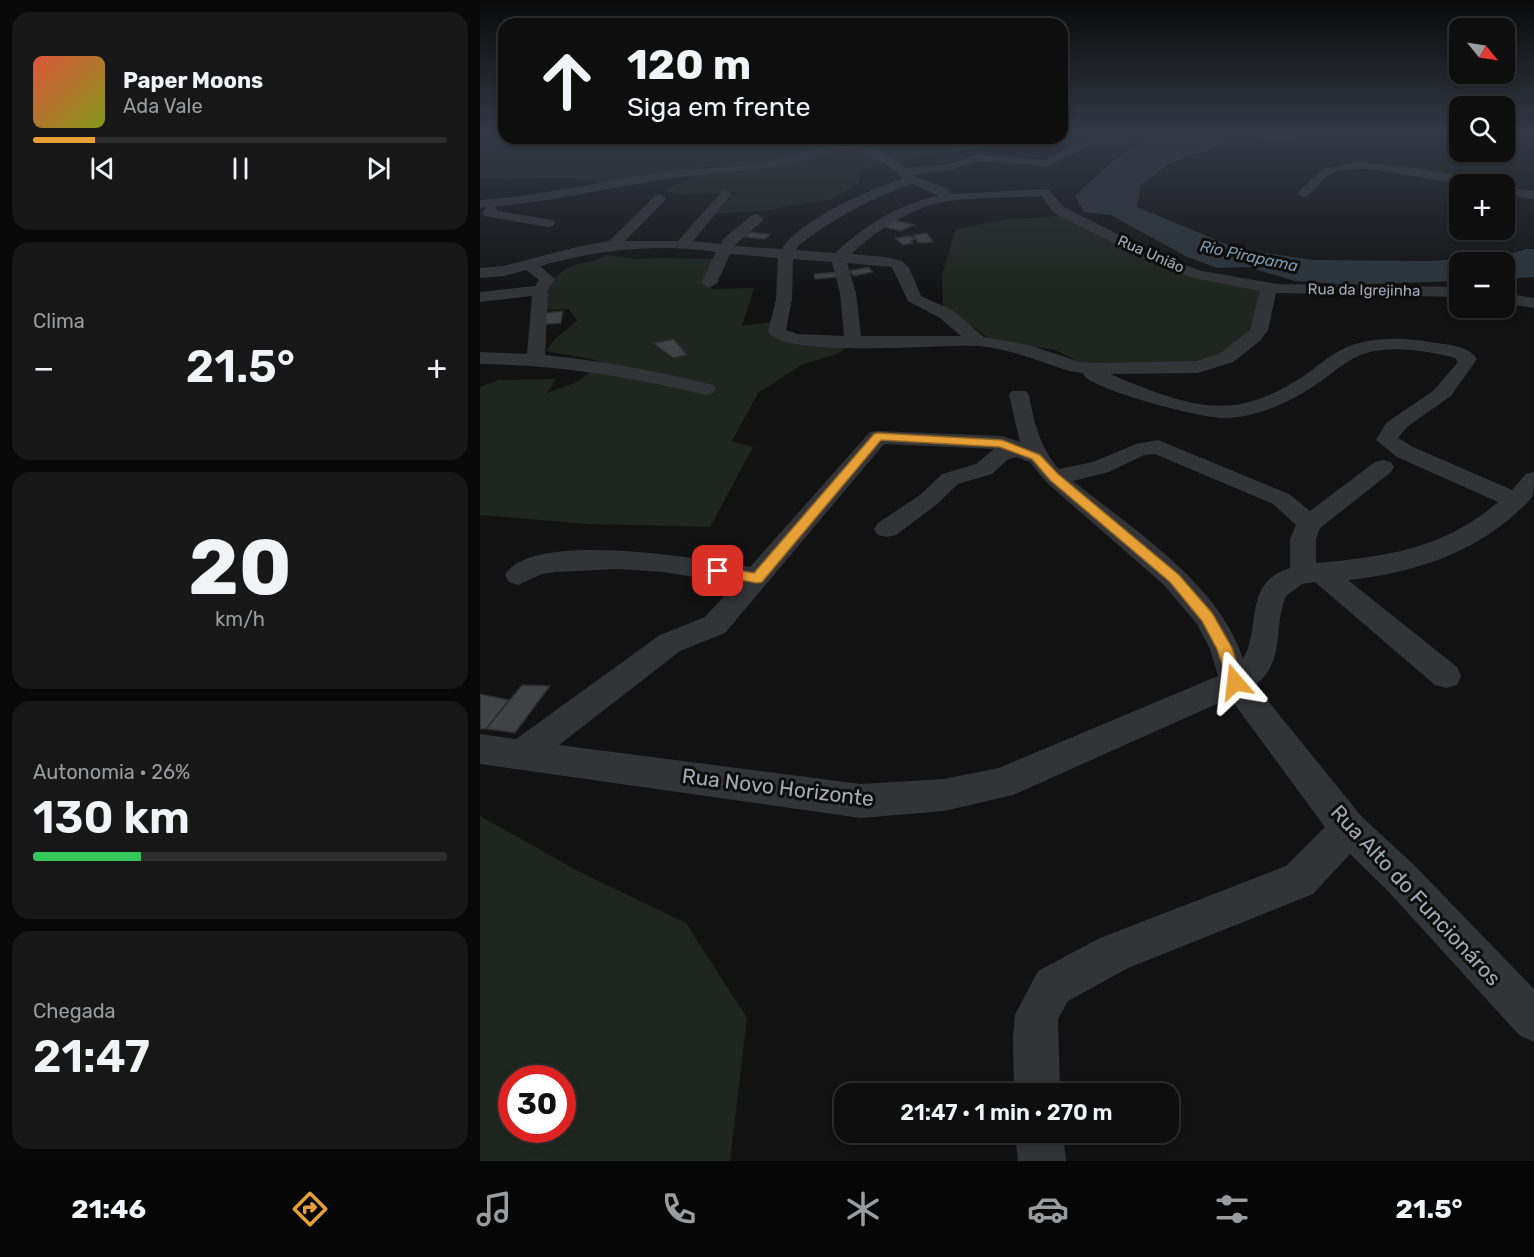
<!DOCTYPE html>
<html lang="pt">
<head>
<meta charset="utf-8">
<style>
	:root { --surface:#0e0e0e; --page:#171717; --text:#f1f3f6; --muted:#9b9c9e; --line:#2e2e2e; --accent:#e7a036 }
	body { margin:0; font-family:Rubik,sans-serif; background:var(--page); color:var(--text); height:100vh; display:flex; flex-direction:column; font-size:22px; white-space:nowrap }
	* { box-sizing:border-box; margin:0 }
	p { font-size:20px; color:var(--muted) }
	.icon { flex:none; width:33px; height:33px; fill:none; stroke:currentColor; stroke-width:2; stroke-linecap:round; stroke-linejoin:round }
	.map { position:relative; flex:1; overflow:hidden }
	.details { display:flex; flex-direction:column; gap:12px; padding:12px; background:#080808; width:480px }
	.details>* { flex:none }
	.hud { position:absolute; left:18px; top:18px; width:570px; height:126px; border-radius:18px; box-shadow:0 3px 9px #0003,0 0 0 2px var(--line); background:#0e0e0e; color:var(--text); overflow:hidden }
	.needle { width:39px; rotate:120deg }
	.tools { position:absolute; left:969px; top:18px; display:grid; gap:12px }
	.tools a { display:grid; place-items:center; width:66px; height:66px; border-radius:12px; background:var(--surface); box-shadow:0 3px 9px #0003,0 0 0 2px var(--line); font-size:30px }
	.speed { position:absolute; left:18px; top:1065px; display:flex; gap:12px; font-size:30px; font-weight:700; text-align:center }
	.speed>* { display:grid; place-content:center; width:78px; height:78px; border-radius:50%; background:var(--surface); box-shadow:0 3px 9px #0003,0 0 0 2px var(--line); line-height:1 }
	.speed .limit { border:9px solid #d22; background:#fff; color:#111 }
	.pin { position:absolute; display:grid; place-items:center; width:51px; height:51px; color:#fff; margin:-26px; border-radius:12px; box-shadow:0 3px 9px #0006 }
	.me { position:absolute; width:66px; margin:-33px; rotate:343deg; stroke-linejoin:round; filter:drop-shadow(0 0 4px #0008) }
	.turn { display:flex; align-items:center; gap:21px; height:126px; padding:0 30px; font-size:27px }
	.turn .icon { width:78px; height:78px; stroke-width:2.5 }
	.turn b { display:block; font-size:42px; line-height:51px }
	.big { font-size:45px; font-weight:600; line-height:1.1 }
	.details .tile { flex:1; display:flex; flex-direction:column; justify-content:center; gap:9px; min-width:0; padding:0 21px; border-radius:18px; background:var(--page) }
	.details .dial { align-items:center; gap:0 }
	.dial b { font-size:78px; line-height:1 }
	.song { display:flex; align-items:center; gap:18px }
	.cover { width:72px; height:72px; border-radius:9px; background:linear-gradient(135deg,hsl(10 70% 55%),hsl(70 70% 35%)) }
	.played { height:6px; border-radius:3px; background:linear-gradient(90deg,var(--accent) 15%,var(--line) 15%) }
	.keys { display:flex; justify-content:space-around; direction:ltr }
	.heat { display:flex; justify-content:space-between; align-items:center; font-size:33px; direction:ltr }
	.charge { height:9px; border-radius:4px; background:linear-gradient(90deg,#34c759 26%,var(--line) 0) }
	.trip { position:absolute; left:354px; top:1083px; width:345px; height:60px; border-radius:18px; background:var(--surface); box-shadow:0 3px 9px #0003,0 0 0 2px var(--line); font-weight:600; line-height:60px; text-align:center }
	.dock { display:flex; height:96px; justify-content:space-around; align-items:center; background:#060606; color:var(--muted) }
	.dock .icon { width:42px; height:42px }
	.dock .active { color:var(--accent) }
	.dock b { font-size:27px; color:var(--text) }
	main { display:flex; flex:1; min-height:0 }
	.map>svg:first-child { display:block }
	.green { fill:#1e261f; fill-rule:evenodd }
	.water { fill:#2c353b }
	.building { fill:#414246; stroke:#2c2c2f; stroke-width:1.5 }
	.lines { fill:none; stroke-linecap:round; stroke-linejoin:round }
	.minor { fill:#333438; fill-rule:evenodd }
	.route { fill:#e7a036; stroke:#966823; stroke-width:1.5 }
	.labels { text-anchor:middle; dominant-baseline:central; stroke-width:6; stroke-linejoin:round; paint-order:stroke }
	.far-street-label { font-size:15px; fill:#a4aab3; stroke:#0d0d0e }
	.far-water-label { font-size:16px; font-style:italic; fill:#7c99ad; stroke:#0d0d0e }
	.near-street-label { font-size:21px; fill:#a4aab3; stroke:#0d0d0e }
</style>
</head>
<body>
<main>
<section class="details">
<div class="tile">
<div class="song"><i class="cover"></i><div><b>Paper Moons</b><p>Ada Vale</p></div></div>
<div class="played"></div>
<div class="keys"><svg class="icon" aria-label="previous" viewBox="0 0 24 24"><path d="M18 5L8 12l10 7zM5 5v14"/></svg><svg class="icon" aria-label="pause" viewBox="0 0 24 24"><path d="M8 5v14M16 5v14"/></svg><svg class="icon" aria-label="next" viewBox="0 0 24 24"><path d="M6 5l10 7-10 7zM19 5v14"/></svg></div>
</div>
<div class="tile"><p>Clima</p>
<div class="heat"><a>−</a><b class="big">21.5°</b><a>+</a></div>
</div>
<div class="tile dial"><b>20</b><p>km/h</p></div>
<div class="tile"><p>Autonomia · 26%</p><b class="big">130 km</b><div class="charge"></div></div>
<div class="tile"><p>Chegada</p><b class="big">21:47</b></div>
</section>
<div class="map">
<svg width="1054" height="1161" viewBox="0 0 1054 1161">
	<rect width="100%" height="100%" fill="#121213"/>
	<path class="green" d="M 24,132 L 24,138 L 582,138 L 582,132 L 666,132 L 646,143 L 523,144 L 427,159 L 381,170 L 379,183 L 353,199 L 280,211 L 234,214 L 257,192 L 199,195 L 185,190 L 244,163 L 134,185 L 91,178 L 0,179 L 0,135 Z
		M 582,216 L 668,259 L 788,293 L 770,340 L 738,362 L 614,369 L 575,350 L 510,339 L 463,306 L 462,275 L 476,229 L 530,219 Z
		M 126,255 L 156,259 L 180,258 L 233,259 L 222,284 L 234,289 L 274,288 L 262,326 L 292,322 L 292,335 L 317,344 L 366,348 L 357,354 L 321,365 L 278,393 L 252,441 L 273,447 L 230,527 L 108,524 L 0,515 L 0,387 L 19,380 L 76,379 L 67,393 L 95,383 L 119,366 L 116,360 L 66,351 L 75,339 L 97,321 L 89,309 L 65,310 C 65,288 75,270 98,264 C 110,261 115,262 126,255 Z
		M 0,816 L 100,872 L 206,923 L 267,1018 L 250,1161 L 0,1161 ZM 82,1078 L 82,1130 L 32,1130 L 32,1078 Z"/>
	<path class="water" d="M 691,132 L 841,132 L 804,142 L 768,137 L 748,138 L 739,141 L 732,148 L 690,163 L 661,185 L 657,207 L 758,249 L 834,260 L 949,261 L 1022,257 L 1046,249 L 1054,249 L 1054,277 L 1025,279 L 1024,262 L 980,262 L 979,281 L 869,285 L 815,281 L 768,267 L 737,268 L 705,256 L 631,215 L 604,212 L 595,196 C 624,169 650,141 691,132 Z"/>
	<path class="building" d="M 415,220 L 434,225 L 420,231 L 401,226 Z
		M 270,232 L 290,234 L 285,239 L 264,237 Z
		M 447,233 L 453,242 L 438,243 L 433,235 Z
		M 429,236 L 436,239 L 431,241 L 433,243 L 423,245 L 415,238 Z
		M 388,267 L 393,272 L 374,276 L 369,271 Z
		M 357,272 L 357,277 L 335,279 L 334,274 Z
		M 83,311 L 81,323 L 60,325 L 61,313 Z
		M 194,339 L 207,355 L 193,358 L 173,343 Z
		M 42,685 L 70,686 L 35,733 L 6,729 Z
		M 0,694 L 29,700 L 6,729 L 0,729 Z"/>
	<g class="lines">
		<path class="minor" d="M 624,132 L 638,132 L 567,166 L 496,161 L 472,170 L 431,175 L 464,187 L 472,194 L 568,189 L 584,207 L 685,258 L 722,271 L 798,284 L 980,287 L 980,297 L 796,293 L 788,330 L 780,341 L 753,362 L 718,373 L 630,374 C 666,389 713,410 753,405 C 781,402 810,386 832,370 C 844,361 856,351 870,346 C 897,336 928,338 956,343 C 970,345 989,346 997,359 L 971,396 L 928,426 L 918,438 L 933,447 L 1032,490 L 1046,474 L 1054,472 C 1054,478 1054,489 1053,495 C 1048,504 1042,507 1035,514 C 990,555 928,574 868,580 L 977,667 L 981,676 L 977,685 L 966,688 L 955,685 L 835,582 L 822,584 L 806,596 C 793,625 806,663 775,685 L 882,817 L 933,864 L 1054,989 L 1054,1042 L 1039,1035 L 907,890 L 870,854 L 833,894 L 648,968 L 588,1001 L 578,1019 L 580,1094 L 534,1094 L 533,1039 L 535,1015 L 558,971 L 620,938 L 806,866 L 845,827 L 750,698 L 533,795 L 464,811 L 381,818 L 0,764 L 0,734 L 36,739 L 180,635 L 225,617 L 255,584 L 184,572 L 138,569 L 76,572 L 62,574 L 38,585 L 29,582 L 25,575 C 51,529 224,559 270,567 L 390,432 L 398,431 L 522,436 L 540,442 L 529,395 L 532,391 L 546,391 L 549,395 C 554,422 560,448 579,469 L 613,462 L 656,444 L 678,440 L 809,494 L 830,511 L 895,462 L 903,460 L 911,462 L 914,467 L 911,472 L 840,528 L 836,539 L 836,563 C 905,557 964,549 1018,502 L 917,457 L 896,440 L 906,423 L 953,391 L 978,362 L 975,358 C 949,351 913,345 886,353 C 869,358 854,372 840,382 C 813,401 777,418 744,418 C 719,418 623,392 605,377 C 604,376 604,374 603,373 C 600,372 593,372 589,371 C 559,361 530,349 498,346 C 461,344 307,359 288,332 L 296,299 L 298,258 L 250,254 L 237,283 L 229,288 L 221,283 L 236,252 C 177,243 117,250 60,266 L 75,279 L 68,290 L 65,355 C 122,361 178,371 233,385 L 236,389 L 233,393 L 226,395 C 151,377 77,365 0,364 L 0,352 L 47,354 L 52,296 L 0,302 L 0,292 L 55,286 L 59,280 L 46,270 L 24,276 L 0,278 L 0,268 L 23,266 L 101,246 L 129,241 L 176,195 L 180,194 L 186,198 L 184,201 L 145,241 L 198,241 L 242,191 L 246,190 L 252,194 L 213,241 L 241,244 L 244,238 L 272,215 L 277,214 L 284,218 L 282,221 L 254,246 L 302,249 C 319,220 390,189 422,179 L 413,169 L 398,159 L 377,152 L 360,151 L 291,168 L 191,178 L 67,200 L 15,207 L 18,211 L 73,220 L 75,223 L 73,226 L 68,227 L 4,216 L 2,213 L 7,207 L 0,208 L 0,200 C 60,196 118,182 177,173 C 215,168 253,168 291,162 C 319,157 344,143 372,145 C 391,146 412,155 426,168 L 470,164 L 495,155 L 565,160 ZM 433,184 L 459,196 C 420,203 384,226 355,253 L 316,250 L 319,245 C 353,219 392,197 433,184 ZM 561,196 L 574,213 L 675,264 L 714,278 L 780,291 L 770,330 L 739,354 L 716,361 L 614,363 L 600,362 L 549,345 L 504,337 L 472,310 L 441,296 L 429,268 L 422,261 L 406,257 L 371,254 C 392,234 418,217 445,207 C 471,196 531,198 561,196 ZM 313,259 L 352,262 L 360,293 L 364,336 L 317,334 L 306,330 L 312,299 ZM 367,263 L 412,267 L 428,301 L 460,318 L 481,336 L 381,336 L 376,293 ZM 404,444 L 514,449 L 496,464 L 462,474 L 440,495 L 398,523 L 394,529 L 398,535 L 407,537 L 416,535 L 456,505 L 478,484 L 512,474 L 527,460 L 536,457 L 550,462 L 566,482 L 684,585 L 717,624 L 730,649 L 738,676 L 519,768 L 464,779 L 381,784 L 79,745 L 200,651 L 245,633 ZM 675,454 L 793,504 L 816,525 L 810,539 L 810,568 C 762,583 782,627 763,659 C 739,583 652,529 593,481 L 629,472 L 664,455 Z
			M 876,163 C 900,164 981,170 997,184 C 959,188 885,157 851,174 C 841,178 837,190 827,196 L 823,197 L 817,193 L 843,169 Z
			M 1024,187 L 1054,191 L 1054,199 L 1024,195 Z
			M 1024,293 L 1054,298 L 1054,308 L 1024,303 Z
			M 535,1132 L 583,1132 L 586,1161 L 538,1161 Z"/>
	</g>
	<linearGradient id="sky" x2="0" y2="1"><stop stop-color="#0a0a0a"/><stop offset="0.45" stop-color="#333944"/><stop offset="1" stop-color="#333944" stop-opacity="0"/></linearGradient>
	<rect width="1054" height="295" fill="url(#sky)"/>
	<path class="route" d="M 398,433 L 522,440 L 560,455 L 578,474 L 699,575 L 732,613 L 752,648 L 763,682 L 761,687 L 755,689 L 750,687 L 737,649 L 722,621 L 690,582 L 570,480 L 552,459 L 520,447 L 401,440 L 282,582 L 277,583 L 234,575 L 232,571 L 234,568 L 238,567 L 274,573 L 394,434 Z"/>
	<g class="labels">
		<g class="far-street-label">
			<text transform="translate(671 254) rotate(24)">Rua União</text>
			<text transform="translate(884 290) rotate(1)">Rua da Igrejinha</text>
		</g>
		<g class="far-water-label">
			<text transform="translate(769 256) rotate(12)">Rio Pirapama</text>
		</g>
		<g class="near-street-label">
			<text transform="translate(298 787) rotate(7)">Rua Novo Horizonte</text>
			<text transform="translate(936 895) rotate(47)">Rua Alto do Funcionáros</text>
		</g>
	</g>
</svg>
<div class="tools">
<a><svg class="needle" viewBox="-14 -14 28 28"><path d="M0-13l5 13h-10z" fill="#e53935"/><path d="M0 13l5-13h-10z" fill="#9b9c9e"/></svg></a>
<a><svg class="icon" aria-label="search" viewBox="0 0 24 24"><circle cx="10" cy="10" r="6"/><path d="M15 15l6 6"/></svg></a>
<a>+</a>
<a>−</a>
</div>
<div class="speed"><div class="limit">30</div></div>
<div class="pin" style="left:238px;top:571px;background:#d93025"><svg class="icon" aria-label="arrive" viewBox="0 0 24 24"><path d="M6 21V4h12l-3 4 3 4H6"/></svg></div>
<svg class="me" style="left:755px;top:682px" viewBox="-20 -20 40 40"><path d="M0-17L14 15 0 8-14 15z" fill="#e7a036" stroke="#fff" stroke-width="4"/></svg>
<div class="trip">21:47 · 1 min · 270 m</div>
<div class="hud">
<div class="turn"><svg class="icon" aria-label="ahead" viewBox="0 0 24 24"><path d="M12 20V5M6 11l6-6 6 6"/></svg><div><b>120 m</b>Siga em frente</div></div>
</div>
</div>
</main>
<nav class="dock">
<b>21:46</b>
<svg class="icon active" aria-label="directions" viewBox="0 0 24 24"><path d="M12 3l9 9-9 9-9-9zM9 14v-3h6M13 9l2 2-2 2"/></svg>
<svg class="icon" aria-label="music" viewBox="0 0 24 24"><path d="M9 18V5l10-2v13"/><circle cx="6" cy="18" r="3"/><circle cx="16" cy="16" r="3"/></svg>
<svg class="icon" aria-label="phone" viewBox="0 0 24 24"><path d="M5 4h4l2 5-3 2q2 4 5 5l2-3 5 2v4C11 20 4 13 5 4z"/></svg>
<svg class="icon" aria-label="climate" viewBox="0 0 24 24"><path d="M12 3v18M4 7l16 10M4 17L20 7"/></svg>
<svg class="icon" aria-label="car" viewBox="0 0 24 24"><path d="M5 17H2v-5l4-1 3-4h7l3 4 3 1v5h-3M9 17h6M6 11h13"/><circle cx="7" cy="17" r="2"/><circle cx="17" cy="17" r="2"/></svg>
<svg class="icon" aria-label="filters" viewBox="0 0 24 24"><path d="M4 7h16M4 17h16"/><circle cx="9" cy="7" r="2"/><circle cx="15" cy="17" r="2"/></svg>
<b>21.5°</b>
</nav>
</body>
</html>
